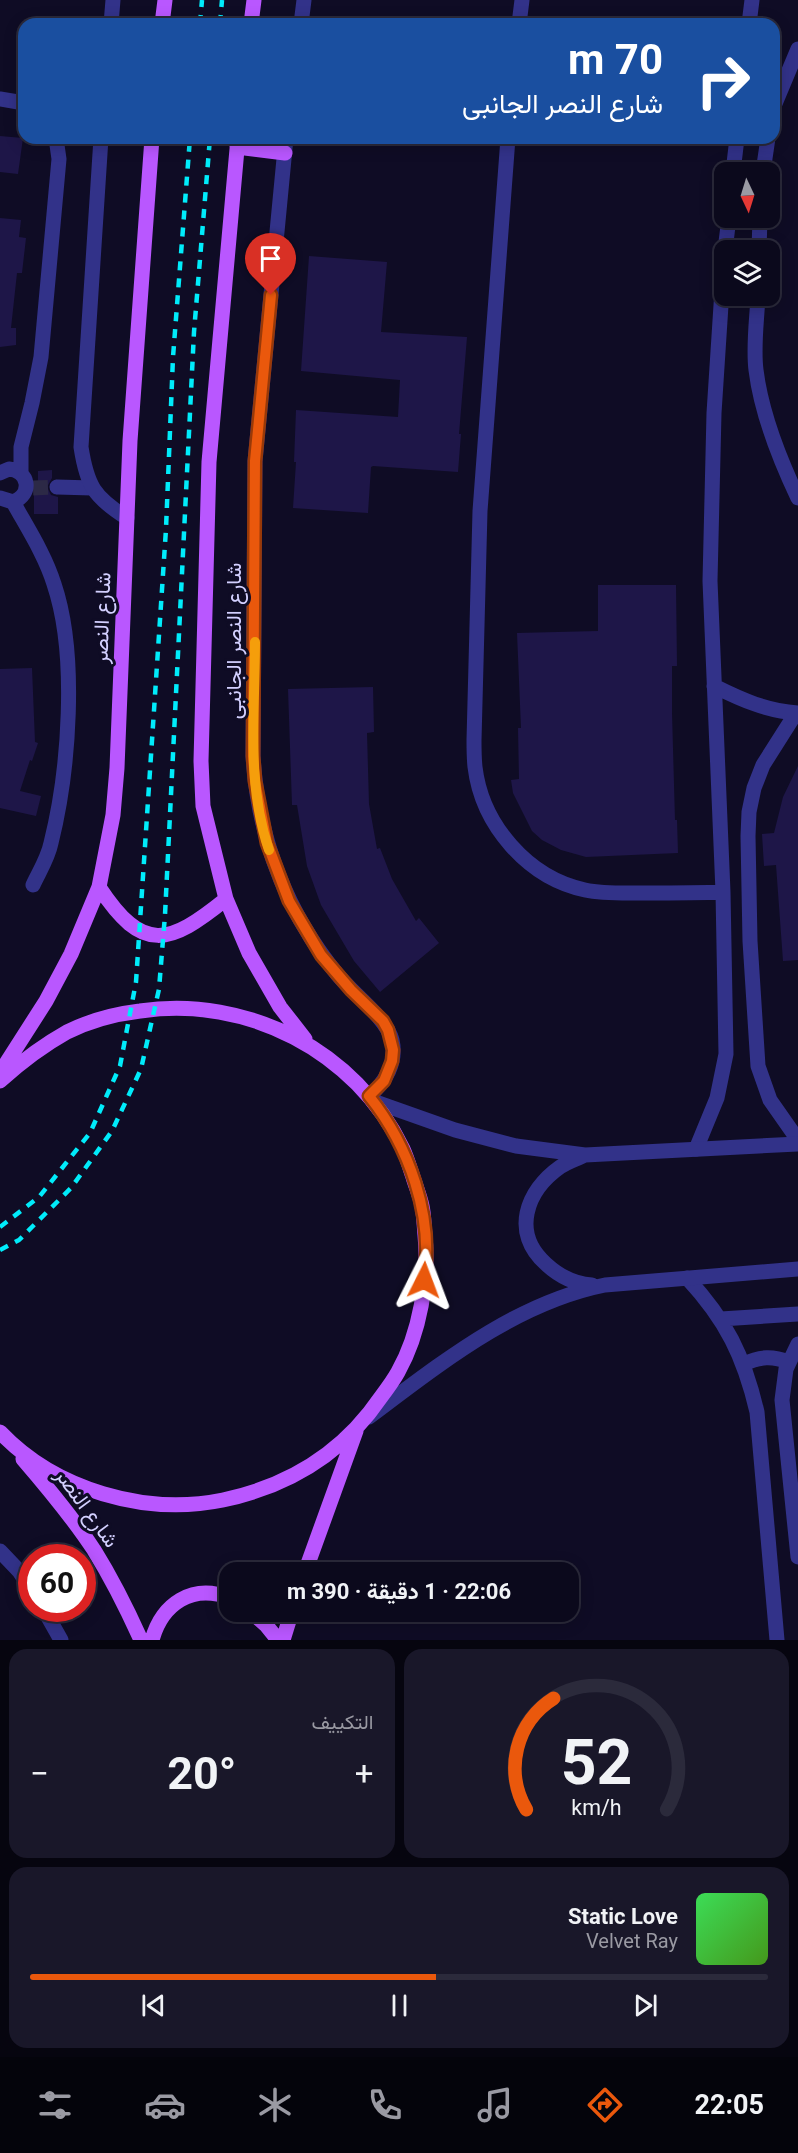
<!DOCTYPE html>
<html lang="ar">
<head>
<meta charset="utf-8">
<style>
	:root { --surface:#0b091c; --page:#191729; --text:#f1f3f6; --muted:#9a9aa3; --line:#2b2a3b; --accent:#ea580c }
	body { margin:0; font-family:Roboto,Vazirmatn,sans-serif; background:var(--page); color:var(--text); direction:rtl; height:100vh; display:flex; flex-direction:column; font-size:22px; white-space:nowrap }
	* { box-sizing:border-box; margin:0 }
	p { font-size:20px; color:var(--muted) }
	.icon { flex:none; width:33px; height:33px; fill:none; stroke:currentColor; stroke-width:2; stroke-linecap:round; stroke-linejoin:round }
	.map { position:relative; height:1640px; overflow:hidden; direction:ltr }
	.sheet { display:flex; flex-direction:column; gap:9px; padding:9px; background:#06050f; flex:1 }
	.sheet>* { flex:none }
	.top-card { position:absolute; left:18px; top:18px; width:762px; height:126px; border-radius:18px; box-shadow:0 3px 15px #0003,0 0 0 2px var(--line); direction:rtl; background:#1a4fa0; color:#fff; overflow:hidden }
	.needle { width:39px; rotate:176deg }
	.buttons { position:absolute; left:714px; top:162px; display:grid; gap:12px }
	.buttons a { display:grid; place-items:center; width:66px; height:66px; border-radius:12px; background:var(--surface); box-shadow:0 3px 15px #0003,0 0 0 2px var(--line); font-size:30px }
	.speed { position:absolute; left:18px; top:1544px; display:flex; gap:12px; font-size:30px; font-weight:700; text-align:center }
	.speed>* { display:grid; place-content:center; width:78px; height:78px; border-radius:50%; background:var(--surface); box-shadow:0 3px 15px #0003,0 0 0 2px var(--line); line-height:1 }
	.speed .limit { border:9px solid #d22; background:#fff; color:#111 }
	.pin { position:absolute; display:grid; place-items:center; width:51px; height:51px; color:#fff; margin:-62px -26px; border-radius:50% 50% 50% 0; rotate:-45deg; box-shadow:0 0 6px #0007 }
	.pin .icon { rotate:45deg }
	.me { position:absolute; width:66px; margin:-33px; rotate:3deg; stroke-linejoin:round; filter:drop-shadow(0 0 4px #0008) }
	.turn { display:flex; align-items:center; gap:21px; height:126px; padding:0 18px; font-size:27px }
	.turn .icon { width:78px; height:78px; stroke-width:2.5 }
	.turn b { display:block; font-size:42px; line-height:51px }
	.big { font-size:45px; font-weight:700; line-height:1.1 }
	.sheet .card { flex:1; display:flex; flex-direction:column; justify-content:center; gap:9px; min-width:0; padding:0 21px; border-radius:18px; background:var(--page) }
	.sheet .dial { align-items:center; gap:0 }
	.dial svg { height:156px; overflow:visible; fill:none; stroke:var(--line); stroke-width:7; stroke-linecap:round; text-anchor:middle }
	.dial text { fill:var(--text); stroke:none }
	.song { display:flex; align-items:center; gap:18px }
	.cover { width:72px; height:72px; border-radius:9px; background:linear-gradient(135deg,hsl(130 70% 55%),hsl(100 70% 35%)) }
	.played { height:6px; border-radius:3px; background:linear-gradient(90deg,var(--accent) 55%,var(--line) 55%) }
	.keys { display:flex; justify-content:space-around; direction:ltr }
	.heat { display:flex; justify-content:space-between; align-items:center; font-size:33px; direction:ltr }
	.sheet .tiles { flex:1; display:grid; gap:9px; grid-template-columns:1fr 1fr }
	.card:last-child { grid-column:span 2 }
	.trip { position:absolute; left:219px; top:1562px; width:360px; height:60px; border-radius:18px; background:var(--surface); box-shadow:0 3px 15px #0003,0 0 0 2px var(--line); font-weight:700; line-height:60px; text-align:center; direction:rtl }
	.tabs { display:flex; height:96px; justify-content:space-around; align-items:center; background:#04040b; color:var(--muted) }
	.tabs .icon { width:42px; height:42px }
	.tabs .current { color:var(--accent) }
	.tabs b { font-size:27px; color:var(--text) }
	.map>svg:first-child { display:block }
	.building { fill:#1e1648 }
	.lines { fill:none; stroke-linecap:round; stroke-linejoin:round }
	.minor-tunnel { stroke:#2c2946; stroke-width:15; stroke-dasharray:15 8; stroke-linecap:butt }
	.minor { stroke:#323289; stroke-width:15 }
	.tertiary { stroke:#323289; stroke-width:15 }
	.primary { stroke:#b957ff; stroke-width:15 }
	.rail { stroke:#00ecfb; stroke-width:4.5; stroke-dasharray:9 8; stroke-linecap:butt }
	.route-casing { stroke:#983908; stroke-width:15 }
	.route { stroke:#ea580c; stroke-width:10 }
	.slow { stroke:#f59e0b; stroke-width:10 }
	.labels { text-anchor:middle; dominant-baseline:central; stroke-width:6; stroke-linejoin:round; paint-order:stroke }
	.street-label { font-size:21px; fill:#d3d0ff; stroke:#0f0c25 }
</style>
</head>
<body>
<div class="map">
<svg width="798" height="1640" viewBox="0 0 798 1640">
	<rect width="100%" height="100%" fill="#0f0c25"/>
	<path class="building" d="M 0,136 L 23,138 L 18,174 L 0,172 Z
		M 0,218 L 21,220 L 19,237 L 26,238 L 22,273 L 17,273 L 11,328 L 16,328 L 16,345 L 0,347 Z
		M 309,256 L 387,262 L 381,332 L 467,337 L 459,434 L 461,434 L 458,472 L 373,466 L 371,467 L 368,513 L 293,508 L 296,462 L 294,462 L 296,410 L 398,417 L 400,380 L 301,371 Z
		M 52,470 L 52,478 L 47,487 L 51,495 L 58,497 L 58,514 L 34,514 L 34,495 L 36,483 L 38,483 L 38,471 Z
		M 598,585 L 676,585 L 677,666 L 672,666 L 672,713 L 675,820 L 677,820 L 678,853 L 586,857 L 561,850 L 542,840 L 532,831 L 513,793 L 511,780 L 519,779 L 518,728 L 521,728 L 517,633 L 598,631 Z
		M 32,668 L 35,742 L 38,743 L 32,761 L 30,760 L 20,791 L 41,796 L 36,816 L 0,808 L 0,669 Z
		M 373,687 L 374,732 L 367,733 L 369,804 L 377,849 L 380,848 L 392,879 L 416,921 L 419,918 L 439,943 L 380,992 L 354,961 L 321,905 L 307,866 L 297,805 L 292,805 L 288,689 Z
		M 798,766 L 798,960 L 783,961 L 776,865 L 764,866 L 762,834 L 774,833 L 783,797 Z"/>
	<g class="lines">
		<path class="minor-tunnel" d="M 33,488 L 57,487"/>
		<path class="minor" d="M 519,24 L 522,0
			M 749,24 L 752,0
			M 0,99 L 24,103
			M 774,106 L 798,49
			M 508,138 L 480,511 L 474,740 C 474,749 474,758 475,767 C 482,825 528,878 585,890 C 604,894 625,893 644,893 C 671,893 697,893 723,892
			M 733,172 L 737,138
			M 763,172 L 768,138
			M 725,250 L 729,218
			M 759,250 L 760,218
			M 758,296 C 757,319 753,346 756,370 C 761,411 780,460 798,498
			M 0,473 L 9,469 C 29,471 33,494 13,502 L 0,498
			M 21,473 L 21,447 L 32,403 L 41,357 L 59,159 L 56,138
			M 57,487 L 92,488
			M 13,502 C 28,529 45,555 54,584 C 78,655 69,771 51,843 C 48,858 39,872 33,885
			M 714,686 C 742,700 767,711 798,713
			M 796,713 L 763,765 L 754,788 L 749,812 L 748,836 L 750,941 L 758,1066 L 770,1100 L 798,1140
			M 696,1149 L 717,1098 L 726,1054 L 723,892 L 710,581 L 714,413 L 724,259
			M 687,1278 C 726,1320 744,1356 757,1412 L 777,1640
			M 721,1319 L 798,1314
			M 798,1344 L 786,1369 L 782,1400 L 798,1557
			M 744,1364 C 760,1356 773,1356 789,1362
			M 0,1551 L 19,1571 L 32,1591
			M 43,1608 L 61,1640"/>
		<path class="tertiary" d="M 111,24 L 113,0
			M 301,24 L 304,0
			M 101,138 L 81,447 C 87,486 94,497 127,518
			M 286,138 L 255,461 L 253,756 C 258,837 285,910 337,974 C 352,993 386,1017 392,1040 C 397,1062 386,1082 369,1096
			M 373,1101 L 455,1130 L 516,1146 L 585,1155 L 798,1144
			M 585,1155 C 577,1159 567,1162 560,1167 C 526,1191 511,1233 546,1264 C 559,1276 575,1284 592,1285
			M 369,1417 C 440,1364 515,1303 605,1285 L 798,1269"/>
		<path class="primary" d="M 162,24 L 165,0
			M 251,24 L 254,0
			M 238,138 L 209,462 L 201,761 L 203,806 L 226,899 L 249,953 L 280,1007 L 305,1039
			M 237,147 L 285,153
			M 99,887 C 143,954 169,945 226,899
			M 0,1073 L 46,1001 L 71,954 L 99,887 L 113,815 L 117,768 L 130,441 L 152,138
			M 0,1081 C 21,1062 42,1046 67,1032 C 89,1021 115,1014 140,1011 C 247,995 356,1051 403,1149 C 407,1158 410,1168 413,1177 C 416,1187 420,1196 422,1206 C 424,1215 424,1225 425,1235 C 429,1279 420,1333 398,1372 C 393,1381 387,1389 381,1397 C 343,1453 289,1486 223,1500 C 145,1516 55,1490 0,1432
			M 23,1459 C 48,1488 73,1518 94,1550 C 112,1579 127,1609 141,1640
			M 305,1572 L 356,1431
			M 250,1611 L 266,1625 L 278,1640
			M 152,1640 C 162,1604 192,1583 230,1598
			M 283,1640 L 292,1611"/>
		<path class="rail" d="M 200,24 L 202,0
			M 220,24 L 222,0
			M 0,1227 L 39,1197 L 90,1133 L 120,1066 L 136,982 L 166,529 L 173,357 L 190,138
			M 0,1250 L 19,1240 L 71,1188 L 112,1131 L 141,1069 L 159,989 L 165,915 L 194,332 L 210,138"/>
	</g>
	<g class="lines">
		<g class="route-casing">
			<path id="route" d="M 271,295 L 255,461 L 253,756 L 255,781 L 267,843 L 289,901 L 321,955 L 351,990 L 383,1021 L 388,1030 L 393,1050 L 392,1061 L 384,1081 L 369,1096 C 409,1146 434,1216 424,1280"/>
		</g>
		<use href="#route" class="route"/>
		<path class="slow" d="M 255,642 C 255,712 246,783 269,850"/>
	</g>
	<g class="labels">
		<g class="street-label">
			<text transform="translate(102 618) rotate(-88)">شارع النصر</text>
			<text transform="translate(234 641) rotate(-90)">شارع النصر الجانبى</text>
			<text transform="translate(87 1508) rotate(54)">شارع النصر</text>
		</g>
	</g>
</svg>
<div class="buttons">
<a><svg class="needle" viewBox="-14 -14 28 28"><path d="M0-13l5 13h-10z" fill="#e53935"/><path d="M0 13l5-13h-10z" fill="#9a9aa3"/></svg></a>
<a><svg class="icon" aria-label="layers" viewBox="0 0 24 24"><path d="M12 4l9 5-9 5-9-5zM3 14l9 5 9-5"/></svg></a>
</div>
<div class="speed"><div class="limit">60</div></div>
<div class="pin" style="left:271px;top:295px;background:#d93025"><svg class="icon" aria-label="arrive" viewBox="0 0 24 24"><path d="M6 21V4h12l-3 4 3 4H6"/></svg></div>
<svg class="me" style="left:424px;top:1280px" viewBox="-20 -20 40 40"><path d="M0-17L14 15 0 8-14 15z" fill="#ea580c" stroke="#fff" stroke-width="4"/></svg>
<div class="trip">22:06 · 1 دقيقة · 390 m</div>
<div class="top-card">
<div class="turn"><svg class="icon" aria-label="right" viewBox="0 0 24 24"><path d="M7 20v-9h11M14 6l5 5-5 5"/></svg><div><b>70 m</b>شارع النصر الجانبى</div></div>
</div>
</div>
<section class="sheet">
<div class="tiles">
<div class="card dial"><svg viewBox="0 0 100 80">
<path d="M14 69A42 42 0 1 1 86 69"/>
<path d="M14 69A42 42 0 0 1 28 12" stroke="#ea580c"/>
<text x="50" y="56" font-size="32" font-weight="700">52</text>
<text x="50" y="72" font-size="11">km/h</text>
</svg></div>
<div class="card"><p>التكييف</p>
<div class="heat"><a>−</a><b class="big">20°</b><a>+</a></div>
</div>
<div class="card">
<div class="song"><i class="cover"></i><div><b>Static Love</b><p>Velvet Ray</p></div></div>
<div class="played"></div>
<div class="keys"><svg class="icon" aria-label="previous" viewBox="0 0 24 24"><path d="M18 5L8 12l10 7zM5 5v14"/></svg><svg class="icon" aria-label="pause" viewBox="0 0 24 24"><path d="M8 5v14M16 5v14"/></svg><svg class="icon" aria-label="next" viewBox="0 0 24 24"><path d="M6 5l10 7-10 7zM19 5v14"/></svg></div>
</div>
</div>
</section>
<nav class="tabs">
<b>22:05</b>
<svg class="icon current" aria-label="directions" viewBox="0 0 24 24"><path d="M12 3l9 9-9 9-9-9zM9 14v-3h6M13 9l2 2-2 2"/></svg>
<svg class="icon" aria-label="music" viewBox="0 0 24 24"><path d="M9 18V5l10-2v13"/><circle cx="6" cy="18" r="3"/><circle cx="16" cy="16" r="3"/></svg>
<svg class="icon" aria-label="phone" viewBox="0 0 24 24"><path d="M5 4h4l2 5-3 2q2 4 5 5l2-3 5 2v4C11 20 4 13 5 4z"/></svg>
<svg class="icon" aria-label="climate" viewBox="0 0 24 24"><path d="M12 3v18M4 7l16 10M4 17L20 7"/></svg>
<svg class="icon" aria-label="car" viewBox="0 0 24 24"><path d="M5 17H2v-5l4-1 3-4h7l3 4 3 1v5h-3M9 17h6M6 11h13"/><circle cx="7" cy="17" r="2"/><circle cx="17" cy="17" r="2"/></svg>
<svg class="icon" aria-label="filters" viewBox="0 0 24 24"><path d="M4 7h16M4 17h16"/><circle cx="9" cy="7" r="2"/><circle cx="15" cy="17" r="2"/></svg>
</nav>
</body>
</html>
